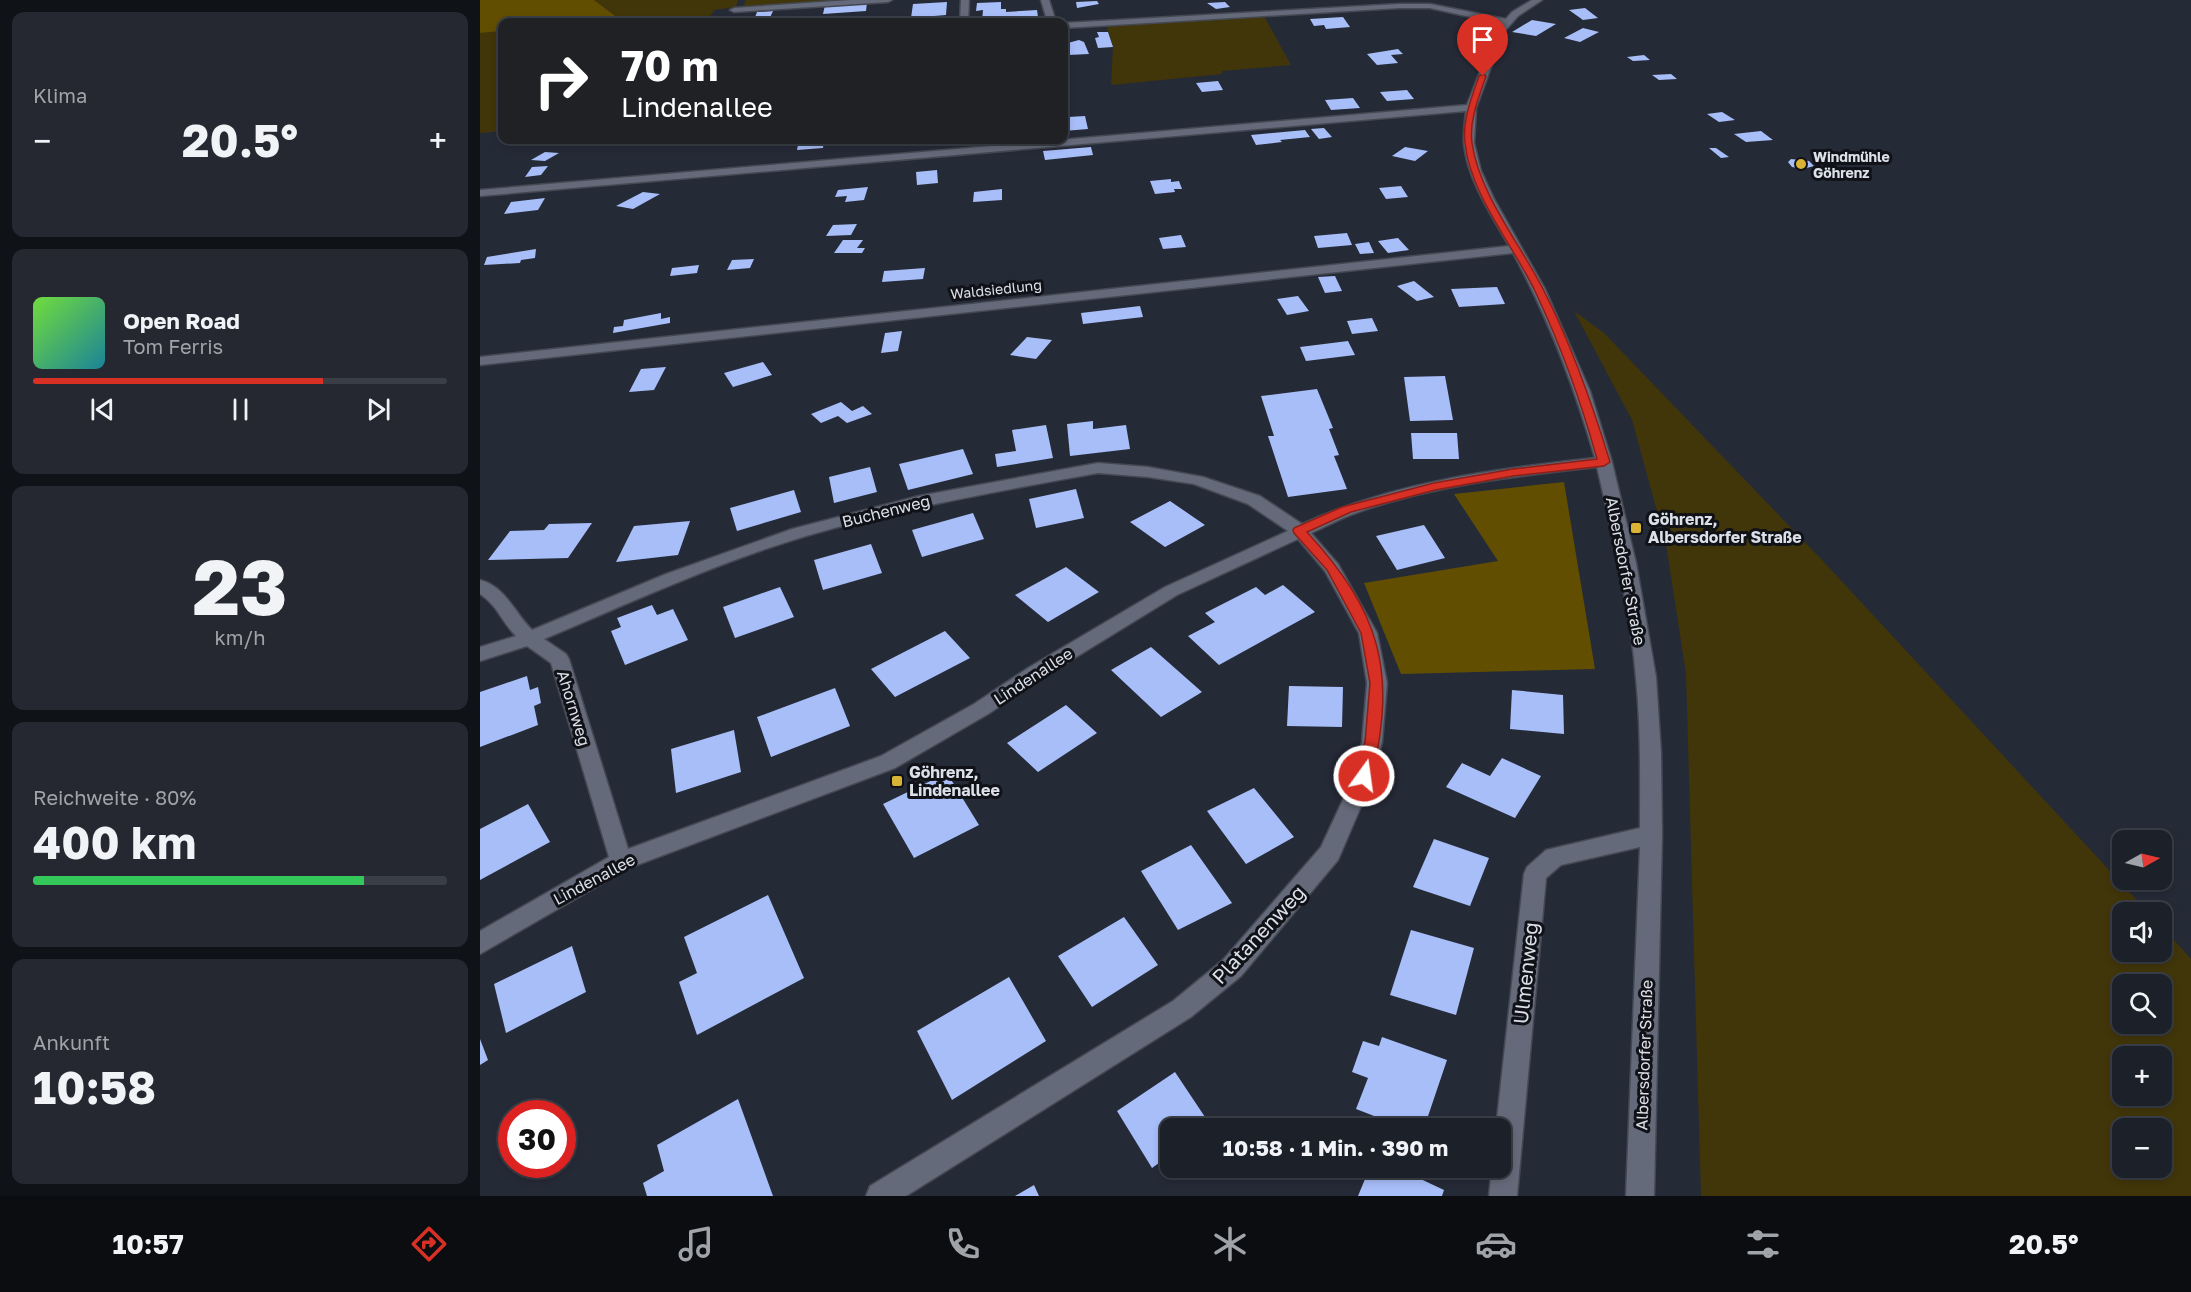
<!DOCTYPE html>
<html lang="de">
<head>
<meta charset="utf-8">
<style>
	:root { --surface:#1c2029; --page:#252831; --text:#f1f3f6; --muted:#a0a3a8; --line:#3a3e46; --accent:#d93025 }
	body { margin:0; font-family:"Golos Text",sans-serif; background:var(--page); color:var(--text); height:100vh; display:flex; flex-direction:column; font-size:22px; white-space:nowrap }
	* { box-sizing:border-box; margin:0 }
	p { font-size:20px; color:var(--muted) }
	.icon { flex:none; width:33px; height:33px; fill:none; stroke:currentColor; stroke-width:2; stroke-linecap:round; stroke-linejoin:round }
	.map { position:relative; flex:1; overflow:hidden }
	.side { display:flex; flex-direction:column; gap:12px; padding:12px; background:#0f1217; width:480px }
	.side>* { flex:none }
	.top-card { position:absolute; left:18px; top:18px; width:570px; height:126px; border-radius:12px; box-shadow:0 3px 9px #0003,0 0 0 2px var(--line); background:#202124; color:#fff; overflow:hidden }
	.needle { width:39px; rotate:82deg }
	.buttons { position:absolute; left:1632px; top:830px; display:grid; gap:12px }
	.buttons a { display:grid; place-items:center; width:60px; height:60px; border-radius:12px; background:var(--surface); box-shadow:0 3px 9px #0003,0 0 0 2px var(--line); font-size:30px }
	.speed { position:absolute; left:18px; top:1100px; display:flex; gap:12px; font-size:30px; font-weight:700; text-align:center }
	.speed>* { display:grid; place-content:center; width:78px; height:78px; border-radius:50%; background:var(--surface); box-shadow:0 3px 9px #0003,0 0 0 2px var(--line); line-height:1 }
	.speed .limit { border:9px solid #d22; background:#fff; color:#111 }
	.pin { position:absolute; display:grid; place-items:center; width:51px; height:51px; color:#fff; margin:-62px -26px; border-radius:50% 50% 50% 0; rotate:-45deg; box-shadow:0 0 6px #0007 }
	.pin .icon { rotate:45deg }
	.me { position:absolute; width:66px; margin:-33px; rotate:14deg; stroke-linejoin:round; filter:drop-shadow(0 0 4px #0008) }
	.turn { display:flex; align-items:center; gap:21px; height:126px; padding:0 24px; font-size:27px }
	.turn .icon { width:78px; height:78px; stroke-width:2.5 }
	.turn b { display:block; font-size:42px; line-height:51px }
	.big { font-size:45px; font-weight:700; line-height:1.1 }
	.side .tile { flex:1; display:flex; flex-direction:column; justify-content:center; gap:9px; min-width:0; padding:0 21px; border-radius:12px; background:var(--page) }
	.side .dial { align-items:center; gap:0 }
	.dial b { font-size:78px; line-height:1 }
	.song { display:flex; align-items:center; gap:18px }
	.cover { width:72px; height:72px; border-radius:9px; background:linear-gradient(135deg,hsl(100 70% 55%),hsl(190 70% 35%)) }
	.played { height:6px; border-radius:3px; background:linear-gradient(90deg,var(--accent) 70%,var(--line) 70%) }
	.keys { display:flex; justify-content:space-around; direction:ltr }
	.heat { display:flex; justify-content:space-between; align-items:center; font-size:33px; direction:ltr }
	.charge { height:9px; border-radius:4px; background:linear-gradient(90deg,#34c759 80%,var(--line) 0) }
	.trip { position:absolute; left:680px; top:1118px; width:351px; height:60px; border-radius:12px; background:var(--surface); box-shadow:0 3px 9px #0003,0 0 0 2px var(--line); font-weight:700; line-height:60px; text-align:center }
	.tabs { display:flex; height:96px; justify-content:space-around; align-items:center; background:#0b0d10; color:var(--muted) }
	.tabs .icon { width:42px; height:42px }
	.tabs .active { color:var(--accent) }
	.tabs b { font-size:27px; color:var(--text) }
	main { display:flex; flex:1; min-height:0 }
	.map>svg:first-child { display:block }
	.green { fill:#41350a; fill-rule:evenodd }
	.forest { fill:#624e01 }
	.building { fill:#a8bef9 }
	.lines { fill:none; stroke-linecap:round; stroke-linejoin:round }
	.minor-casing { stroke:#444853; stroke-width:3 }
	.minor { fill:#646a79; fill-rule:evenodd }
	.route { fill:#d93025; stroke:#8d1f18; stroke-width:1.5 }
	.poi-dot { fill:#d9b334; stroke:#101218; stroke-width:2 }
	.labels { text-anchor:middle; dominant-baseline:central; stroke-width:6; stroke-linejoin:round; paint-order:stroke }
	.far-poi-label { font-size:14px; font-weight:bold; fill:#dce0e9; stroke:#101218; text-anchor:start }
	.far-street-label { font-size:14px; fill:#dce0e9; stroke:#101218 }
	.street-label { font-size:16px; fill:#dce0e9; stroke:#101218 }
	.poi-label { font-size:16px; font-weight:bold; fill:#dce0e9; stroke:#101218; text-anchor:start }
	.near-street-label { font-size:20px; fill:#dce0e9; stroke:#101218 }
</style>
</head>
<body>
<main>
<section class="side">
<div class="tile"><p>Klima</p>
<div class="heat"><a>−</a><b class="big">20.5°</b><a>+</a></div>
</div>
<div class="tile">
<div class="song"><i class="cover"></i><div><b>Open Road</b><p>Tom Ferris</p></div></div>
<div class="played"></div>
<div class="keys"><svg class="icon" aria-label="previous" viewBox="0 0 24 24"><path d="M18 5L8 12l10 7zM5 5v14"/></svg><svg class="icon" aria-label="pause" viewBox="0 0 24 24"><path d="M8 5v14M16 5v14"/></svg><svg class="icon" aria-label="next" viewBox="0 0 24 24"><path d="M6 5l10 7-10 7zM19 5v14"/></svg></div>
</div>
<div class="tile dial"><b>23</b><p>km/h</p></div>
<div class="tile"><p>Reichweite · 80%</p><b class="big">400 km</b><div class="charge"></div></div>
<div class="tile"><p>Ankunft</p><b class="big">10:58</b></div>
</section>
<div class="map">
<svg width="1711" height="1196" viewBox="0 0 1711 1196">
	<rect width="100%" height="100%" fill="#252a37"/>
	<path class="green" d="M 114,0 L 258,0 L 256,7 L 234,10 L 227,22 L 124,22 L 135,20 L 134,15 Z
		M 266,0 L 376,0 L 262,8 Z
		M 783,14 L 811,65 L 742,71 L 742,74 L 631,85 L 633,47 L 626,24 Z
		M 22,31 L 22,131 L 0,133 L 0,33 Z
		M 1094,311 L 1124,333 L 1343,561 L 1668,912 L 1642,912 L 1642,951 L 1682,951 L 1682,927 L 1711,959 L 1711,1196 L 1221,1196 L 1206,674 L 1186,544 L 1152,420 ZM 1642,984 L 1682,984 L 1682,1023 L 1642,1023 ZM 1642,1056 L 1682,1056 L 1682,1095 L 1642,1095 ZM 1642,1128 L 1682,1128 L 1682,1167 L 1642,1167 Z"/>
	<path class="forest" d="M 0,0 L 114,0 L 138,18 L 124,22 L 22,22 L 22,31 L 0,33 Z
		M 1084,482 L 1115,669 L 921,674 L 884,583 L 1018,561 L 974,494 Z"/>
	<path class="building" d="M 617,1 L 619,4 L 597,8 L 596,2 Z
		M 387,2 L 386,11 L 343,14 L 345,5 Z
		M 467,2 L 466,15 L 431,18 L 433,4 Z
		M 521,2 L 521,9 L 526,9 L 526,12 L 557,10 L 558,17 L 502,21 L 503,10 L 496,11 L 497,3 Z
		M 745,2 L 750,7 L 736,9 L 727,3 Z
		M 1105,8 L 1118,18 L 1103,20 L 1089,10 Z
		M 293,11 L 288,22 L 260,22 L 274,20 L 277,12 Z
		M 863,17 L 870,27 L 846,29 L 844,25 L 834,26 L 830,19 Z
		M 1052,20 L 1076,24 L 1056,36 L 1032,32 Z
		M 1103,28 L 1119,32 L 1100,42 L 1084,38 Z
		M 617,32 L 628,32 L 633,47 L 618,48 L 615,38 L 619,37 Z
		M 599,40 L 604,42 L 609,54 L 588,55 L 584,44 Z
		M 918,49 L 923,54 L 911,55 L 918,63 L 897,65 L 887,54 Z
		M 1164,55 L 1170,60 L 1153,61 L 1147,57 Z
		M 1191,74 L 1197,79 L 1179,80 L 1172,75 Z
		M 738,81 L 743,90 L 722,92 L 716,83 Z
		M 927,90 L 934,99 L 907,101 L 900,92 Z
		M 873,98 L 880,108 L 851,110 L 845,100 Z
		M 1242,112 L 1255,120 L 1239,122 L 1227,114 Z
		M 605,116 L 608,129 L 584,131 L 584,125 L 589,124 L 588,117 Z
		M 844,128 L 852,137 L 839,139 L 831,129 Z
		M 825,130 L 830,137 L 800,140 L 802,142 L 776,145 L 771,135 Z
		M 1281,131 L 1293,140 L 1266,142 L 1254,134 Z
		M 319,140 L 344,140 L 343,148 L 317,150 Z
		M 611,147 L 613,155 L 565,160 L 563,151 Z
		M 925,147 L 948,151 L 935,161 L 912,156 Z
		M 1229,148 L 1236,148 L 1249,157 L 1241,158 Z
		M 65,152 L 79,153 L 65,161 L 51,160 Z
		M 1311,159 L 1329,161 L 1334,166 L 1323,169 L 1312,167 L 1308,162 Z
		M 68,166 L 61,175 L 45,177 L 52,167 Z
		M 457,170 L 458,183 L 437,185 L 436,172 Z
		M 691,179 L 691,182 L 699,181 L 702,189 L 694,189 L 695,192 L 675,194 L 670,181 Z
		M 921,186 L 928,197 L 906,199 L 899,188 Z
		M 388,187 L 384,200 L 365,202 L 367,196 L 355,197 L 358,190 Z
		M 522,189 L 522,200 L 493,202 L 494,192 Z
		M 163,192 L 180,194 L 153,209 L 136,206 Z
		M 65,198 L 58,210 L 24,214 L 31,202 Z
		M 377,224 L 371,235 L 346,236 L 353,225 Z
		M 867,233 L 872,245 L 838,248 L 834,236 Z
		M 701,235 L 706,247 L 683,249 L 679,238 Z
		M 918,238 L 929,250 L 908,253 L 898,241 Z
		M 363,240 L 383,240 L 377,248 L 385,248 L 382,253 L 354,253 Z
		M 889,242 L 894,253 L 880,254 L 875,244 Z
		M 56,249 L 55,258 L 41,260 L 40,263 L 4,265 L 7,257 Z
		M 274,259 L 270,268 L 247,270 L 252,260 Z
		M 219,265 L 217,273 L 190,276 L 192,268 Z
		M 445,268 L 443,279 L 402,282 L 404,271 Z
		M 855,276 L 862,291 L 845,293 L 838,277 Z
		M 934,281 L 954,297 L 937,301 L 917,286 Z
		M 1017,287 L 1025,304 L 979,307 L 971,289 Z
		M 818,296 L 829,311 L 807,315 L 797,299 Z
		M 660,306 L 663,317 L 603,324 L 601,313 Z
		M 181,313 L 181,319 L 190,317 L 190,323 L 133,333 L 134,327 L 143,326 L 144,320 Z
		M 892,318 L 898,331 L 872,334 L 867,321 Z
		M 422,331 L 418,351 L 401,353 L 405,333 Z
		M 547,337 L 572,340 L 556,359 L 530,355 Z
		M 868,341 L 875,355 L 826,361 L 820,347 Z
		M 283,362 L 292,375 L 253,387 L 244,373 Z
		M 186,367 L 174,390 L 149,392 L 161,369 Z
		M 965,376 L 973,420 L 930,421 L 924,377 Z
		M 837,389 L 853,428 L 849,429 L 859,455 L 854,456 L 867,489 L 808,497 L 788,436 L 794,436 L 781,396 Z
		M 361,402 L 372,411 L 383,406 L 392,414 L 367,423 L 358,416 L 341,423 L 331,414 Z
		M 613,421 L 613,429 L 646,425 L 650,449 L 590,456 L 587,424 Z
		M 566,425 L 573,458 L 517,467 L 515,454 L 536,451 L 532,430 Z
		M 931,433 L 977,433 L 979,459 L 933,459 Z
		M 483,449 L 493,474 L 428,490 L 419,464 Z
		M 390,467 L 397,492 L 354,503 L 349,477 Z
		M 596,489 L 604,518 L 556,528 L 549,499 Z
		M 314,490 L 321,512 L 257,531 L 250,508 Z
		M 690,501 L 725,525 L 685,547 L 650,522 Z
		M 493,513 L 504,539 L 442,557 L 432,530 Z
		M 210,521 L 198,555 L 136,562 L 154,526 Z
		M 112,523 L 88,558 L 8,560 L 30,531 L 64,530 L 69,524 Z
		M 944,525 L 965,558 L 917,570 L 896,536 Z
		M 391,544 L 402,573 L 343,590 L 334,560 Z
		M 586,567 L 619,592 L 568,622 L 535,595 Z
		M 803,585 L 835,612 L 739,665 L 708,636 L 735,622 L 725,613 L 776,587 L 785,595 Z
		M 300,587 L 314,617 L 255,638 L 243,607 Z
		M 172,605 L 177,615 L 193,609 L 208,640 L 145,665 L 131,631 L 141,627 L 137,618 Z
		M 465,631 L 490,658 L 415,697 L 391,669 Z
		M 671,647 L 722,692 L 681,717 L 631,670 Z
		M 47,676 L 50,690 L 58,687 L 61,703 L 54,706 L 58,725 L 0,747 L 0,692 Z
		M 809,686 L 863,687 L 862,727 L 807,726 Z
		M 355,688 L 370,726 L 291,757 L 277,717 Z
		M 1032,690 L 1083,695 L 1084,734 L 1030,729 Z
		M 586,705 L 617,733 L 558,772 L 527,743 Z
		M 254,730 L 261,772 L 196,793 L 191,749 Z
		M 1022,758 L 1061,776 L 1035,818 L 966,787 L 982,763 L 1010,776 Z
		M 467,773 L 499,825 L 434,858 L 403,804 Z
		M 774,788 L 814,837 L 766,864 L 727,811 Z
		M 48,804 L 70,842 L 0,880 L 0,829 Z
		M 954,839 L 1009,858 L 990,906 L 933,887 Z
		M 711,845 L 752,903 L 698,930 L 661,871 Z
		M 288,895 L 324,978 L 217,1035 L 199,982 L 217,973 L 204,937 Z
		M 644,917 L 678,965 L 612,1007 L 578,956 Z
		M 931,930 L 994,948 L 976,1015 L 910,995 Z
		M 92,946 L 106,992 L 26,1033 L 14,984 Z
		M 529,977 L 566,1041 L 472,1100 L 437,1031 Z
		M 902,1037 L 967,1060 L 944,1128 L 925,1128 L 876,1109 L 888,1078 L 872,1072 L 883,1041 L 899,1046 Z
		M 0,1039 L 8,1060 L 0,1065 Z
		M 695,1072 L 731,1126 L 690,1128 L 690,1155 L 672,1168 L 637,1111 Z
		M 258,1099 L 293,1196 L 167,1196 L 163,1183 L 184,1171 L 177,1145 Z
		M 890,1167 L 915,1167 L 964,1190 L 962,1196 L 878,1196 Z
		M 554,1185 L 559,1196 L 535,1196 Z"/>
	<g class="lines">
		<g class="minor-casing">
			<path id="minor" d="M 371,0 L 412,0 L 408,2 L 254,12 L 250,10 L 254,8 Z
				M 481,0 L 489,0 L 488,22 L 480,22 Z
				M 561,0 L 569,0 L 576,22 L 517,22 L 521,20 L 566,17 Z
				M 1052,0 L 1062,0 L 1038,16 L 1024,32 L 996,108 L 994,143 L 1001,171 L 1014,199 L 1065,289 L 1110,391 L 1132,462 L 1156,563 L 1176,677 L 1181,753 L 1182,835 L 1174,1196 L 1146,1196 L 1160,847 L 1081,865 L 1066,878 L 1037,1196 L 1009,1196 L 1012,1167 L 1020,1167 L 1020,1128 L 1016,1128 L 1044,874 L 1047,867 L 1066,850 L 1160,828 C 1160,778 1161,728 1156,678 C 1150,607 1133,537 1117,467 C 1036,476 951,485 873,514 C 859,519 845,527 831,533 L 858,564 L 897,633 L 907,683 L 902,742 L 894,776 L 858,860 L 761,976 L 711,1017 L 426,1196 L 386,1196 L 390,1186 L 693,1001 L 743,960 L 841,847 L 874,776 L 882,742 L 887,683 L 879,633 L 845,571 L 818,539 L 697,595 L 562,678 L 508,714 L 415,768 L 149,868 L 0,954 L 0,931 L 129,857 L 71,663 L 47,646 L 0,661 L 0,647 L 36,636 C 20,620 19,607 0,594 L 0,580 C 26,587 34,612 52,630 L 186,574 L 312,529 L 439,496 L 618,463 L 668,467 L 723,477 L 780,496 L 822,524 C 914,482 1015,469 1115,458 C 1094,386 1069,319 1033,253 L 0,365 L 0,357 L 1029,246 C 1011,214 988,181 984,144 C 983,134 985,122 986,111 L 0,196 L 0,190 L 987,105 L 1016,31 L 1022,24 L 950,8 L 919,8 L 584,28 L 584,23 L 919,4 L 950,4 L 1026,19 L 1032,12 ZM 618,473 L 668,477 L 714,484 L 768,504 L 808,531 L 685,587 L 548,668 L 494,704 L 401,756 L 148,849 L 89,659 L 86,654 L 64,639 C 150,603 236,563 326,536 C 422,508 520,491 618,473 Z"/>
		</g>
		<use href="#minor" class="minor"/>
	</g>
	<path class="route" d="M 1003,74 L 1006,76 C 999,97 989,120 992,143 C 999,194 1041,245 1064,291 C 1092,346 1112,403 1130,462 L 1124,466 L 1033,476 L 955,490 L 871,512 L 827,532 C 900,612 917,670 892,776 L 890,780 L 884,782 L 878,780 L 876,776 L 885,742 L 890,683 L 881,633 L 847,570 L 814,533 L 813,530 L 814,528 L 862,507 L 954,483 L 1033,469 L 1117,459 C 1101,401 1081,346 1055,291 C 1033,245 990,194 985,143 C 982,120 992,97 999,76 Z"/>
	<g class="poi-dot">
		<circle cx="1321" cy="164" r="6"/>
		<rect x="1150" y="522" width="12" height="12" rx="3"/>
		<rect x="411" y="775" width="12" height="12" rx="3"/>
	</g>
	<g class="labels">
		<g class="far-poi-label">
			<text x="1333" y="156">Windmühle<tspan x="1333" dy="16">Göhrenz</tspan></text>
		</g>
		<g class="far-street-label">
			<text transform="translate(516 289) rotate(-6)">Waldsiedlung</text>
		</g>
		<g class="street-label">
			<text transform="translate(406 511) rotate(-14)">Buchenweg</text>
			<text transform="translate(1146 571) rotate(79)">Albersdorfer Straße</text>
			<text transform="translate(553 676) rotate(-33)">Lindenallee</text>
			<text transform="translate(94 708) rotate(73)">Ahornweg</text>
			<text transform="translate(114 879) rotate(-28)">Lindenallee</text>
			<text transform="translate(1164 1055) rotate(-88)">Albersdorfer Straße</text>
		</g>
		<g class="poi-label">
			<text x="1168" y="519">Göhrenz,<tspan x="1168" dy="18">Albersdorfer Straße</tspan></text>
			<text x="429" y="772">Göhrenz,<tspan x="429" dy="18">Lindenallee</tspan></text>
		</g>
		<g class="near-street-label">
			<text transform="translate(778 934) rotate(-47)">Platanenweg</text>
			<text transform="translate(1045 973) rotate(-84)">Ulmenweg</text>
		</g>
	</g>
</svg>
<div class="buttons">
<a><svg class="needle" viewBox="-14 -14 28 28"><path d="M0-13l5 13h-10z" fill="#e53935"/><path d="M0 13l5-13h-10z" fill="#a0a3a8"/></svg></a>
<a><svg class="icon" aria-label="sound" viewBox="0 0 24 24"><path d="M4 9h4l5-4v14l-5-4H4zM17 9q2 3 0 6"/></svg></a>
<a><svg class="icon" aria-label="search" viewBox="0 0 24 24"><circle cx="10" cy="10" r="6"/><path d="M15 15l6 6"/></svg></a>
<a>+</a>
<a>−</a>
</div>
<div class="speed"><div class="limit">30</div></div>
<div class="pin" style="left:1003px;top:76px;background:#d93025"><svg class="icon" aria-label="arrive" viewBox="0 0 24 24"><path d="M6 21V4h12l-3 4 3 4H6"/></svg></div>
<svg class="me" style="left:884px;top:776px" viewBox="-20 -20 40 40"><circle r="17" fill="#d93025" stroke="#fff" stroke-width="3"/><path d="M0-11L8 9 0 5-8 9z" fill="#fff"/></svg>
<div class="trip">10:58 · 1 Min. · 390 m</div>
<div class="top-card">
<div class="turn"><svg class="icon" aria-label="right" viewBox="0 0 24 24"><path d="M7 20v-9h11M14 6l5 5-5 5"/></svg><div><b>70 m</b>Lindenallee</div></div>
</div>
</div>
</main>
<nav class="tabs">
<b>10:57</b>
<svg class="icon active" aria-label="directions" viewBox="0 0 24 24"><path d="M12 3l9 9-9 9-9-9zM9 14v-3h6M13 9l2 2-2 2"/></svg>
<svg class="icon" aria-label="music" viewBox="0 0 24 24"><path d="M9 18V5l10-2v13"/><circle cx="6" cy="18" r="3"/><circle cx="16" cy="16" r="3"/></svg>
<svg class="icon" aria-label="phone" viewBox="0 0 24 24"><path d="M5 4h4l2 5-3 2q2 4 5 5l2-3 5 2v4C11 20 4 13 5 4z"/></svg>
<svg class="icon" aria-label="climate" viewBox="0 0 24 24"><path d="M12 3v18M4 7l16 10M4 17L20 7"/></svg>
<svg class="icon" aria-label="car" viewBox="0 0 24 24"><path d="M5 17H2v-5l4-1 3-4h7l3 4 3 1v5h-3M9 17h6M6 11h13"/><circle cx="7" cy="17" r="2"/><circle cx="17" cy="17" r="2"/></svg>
<svg class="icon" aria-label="filters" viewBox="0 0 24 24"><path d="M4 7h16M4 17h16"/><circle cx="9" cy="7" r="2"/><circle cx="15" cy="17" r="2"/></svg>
<b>20.5°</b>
</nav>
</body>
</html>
